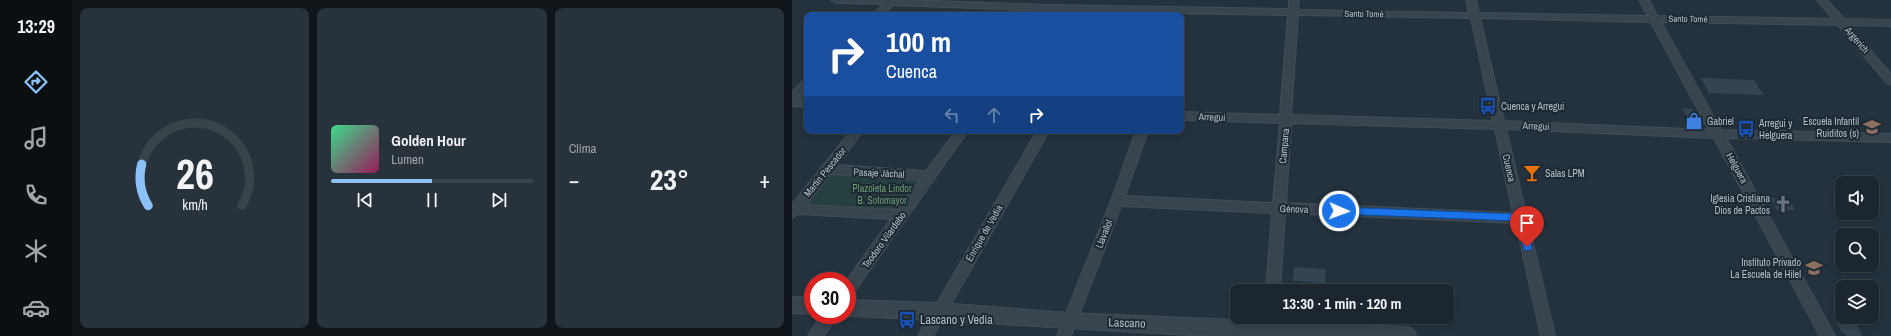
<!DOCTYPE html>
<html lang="es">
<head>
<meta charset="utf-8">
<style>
	:root { --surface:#1b262e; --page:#28323a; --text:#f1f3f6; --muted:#a0a5aa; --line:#39434a; --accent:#8bc1f7 }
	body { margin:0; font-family:"Archivo Narrow",sans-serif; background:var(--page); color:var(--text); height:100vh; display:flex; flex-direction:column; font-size:15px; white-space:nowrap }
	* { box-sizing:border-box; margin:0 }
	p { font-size:13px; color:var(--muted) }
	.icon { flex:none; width:22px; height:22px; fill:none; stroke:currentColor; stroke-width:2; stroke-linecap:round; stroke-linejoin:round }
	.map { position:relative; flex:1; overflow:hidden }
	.sheet { display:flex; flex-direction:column; gap:8px; padding:8px; background:#0f1519; width:720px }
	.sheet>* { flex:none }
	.top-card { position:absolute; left:12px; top:12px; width:380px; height:122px; border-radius:8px; box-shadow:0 2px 6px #0003,0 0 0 1px var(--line); background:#1a4fa0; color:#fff; overflow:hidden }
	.fabs { position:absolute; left:1043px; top:176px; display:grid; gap:8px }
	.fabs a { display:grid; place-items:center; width:44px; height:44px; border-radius:8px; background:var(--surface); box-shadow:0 2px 6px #0003,0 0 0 1px var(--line); font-size:20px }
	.speed { position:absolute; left:12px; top:272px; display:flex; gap:8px; font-size:20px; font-weight:700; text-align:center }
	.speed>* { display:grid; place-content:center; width:52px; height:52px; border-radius:50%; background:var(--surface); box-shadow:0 2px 6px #0003,0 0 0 1px var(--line); line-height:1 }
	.speed .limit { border:6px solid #d22; background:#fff; color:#111 }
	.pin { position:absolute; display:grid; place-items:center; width:34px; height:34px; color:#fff; margin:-41px -17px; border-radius:50% 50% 50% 0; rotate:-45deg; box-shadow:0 0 4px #0007 }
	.pin .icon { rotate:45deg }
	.me { position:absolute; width:44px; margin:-22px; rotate:92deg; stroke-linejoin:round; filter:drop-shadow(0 0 3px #0008) }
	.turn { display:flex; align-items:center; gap:14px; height:84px; padding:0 16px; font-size:18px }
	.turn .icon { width:52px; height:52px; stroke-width:2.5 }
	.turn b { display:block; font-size:28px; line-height:34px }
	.lanes { display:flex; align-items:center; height:38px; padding:0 16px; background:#0003; justify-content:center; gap:20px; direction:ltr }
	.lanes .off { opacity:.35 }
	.big { font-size:30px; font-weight:800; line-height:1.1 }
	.sheet .widget { flex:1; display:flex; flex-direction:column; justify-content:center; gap:6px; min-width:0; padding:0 14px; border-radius:8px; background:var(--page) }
	.sheet .dial { align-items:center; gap:0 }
	.dial svg { height:104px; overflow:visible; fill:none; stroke:var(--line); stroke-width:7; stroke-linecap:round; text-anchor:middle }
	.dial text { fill:var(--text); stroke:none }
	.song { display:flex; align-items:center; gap:12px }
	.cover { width:48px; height:48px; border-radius:6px; background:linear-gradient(135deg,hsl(150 70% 55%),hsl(330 70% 35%)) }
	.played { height:4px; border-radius:2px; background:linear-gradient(90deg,var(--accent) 50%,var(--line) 50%) }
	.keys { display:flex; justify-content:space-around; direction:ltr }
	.heat { display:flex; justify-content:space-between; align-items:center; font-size:22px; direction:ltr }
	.sheet .tiles { flex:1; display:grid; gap:8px; grid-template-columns:repeat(3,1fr) }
	.trip { position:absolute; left:438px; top:284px; width:224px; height:40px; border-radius:8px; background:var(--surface); box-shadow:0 2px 6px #0003,0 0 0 1px var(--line); font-weight:800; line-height:40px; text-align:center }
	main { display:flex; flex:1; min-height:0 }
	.dock { display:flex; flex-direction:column; width:72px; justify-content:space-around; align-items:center; background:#0b0f12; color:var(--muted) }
	.dock .icon { width:28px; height:28px }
	.dock .active { color:var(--accent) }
	.dock b { font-size:18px; color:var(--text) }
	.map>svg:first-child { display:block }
	.green { fill:#263f3f }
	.building { fill:#334452 }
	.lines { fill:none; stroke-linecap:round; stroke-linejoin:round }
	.minor-casing { stroke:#414d57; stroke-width:2 }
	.tertiary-casing { stroke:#414d57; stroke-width:2 }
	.minor { fill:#38444e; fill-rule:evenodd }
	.tertiary { fill:#38444e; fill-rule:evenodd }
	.route { fill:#1a73e8; stroke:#114b97 }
	.labels { text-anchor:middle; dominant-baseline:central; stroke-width:4; stroke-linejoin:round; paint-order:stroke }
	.far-street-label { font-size:9px; fill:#b4bec9; stroke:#1d2933 }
	.street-label { font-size:10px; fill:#b4bec9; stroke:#1d2933 }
	.poi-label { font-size:10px; fill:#b4bec9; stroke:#1d2933; text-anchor:start }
	.park-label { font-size:10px; fill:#6b9971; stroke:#1d2933 }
	.near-poi-label { font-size:12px; fill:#b4bec9; stroke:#1d2933; text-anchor:start }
	.near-street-label { font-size:12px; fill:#b4bec9; stroke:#1d2933 }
</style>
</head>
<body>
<main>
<nav class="dock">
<b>13:29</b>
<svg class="icon active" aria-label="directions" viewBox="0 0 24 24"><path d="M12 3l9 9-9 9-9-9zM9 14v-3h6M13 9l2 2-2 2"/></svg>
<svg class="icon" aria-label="music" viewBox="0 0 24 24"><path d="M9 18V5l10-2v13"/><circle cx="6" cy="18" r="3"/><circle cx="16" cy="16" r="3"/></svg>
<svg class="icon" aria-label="phone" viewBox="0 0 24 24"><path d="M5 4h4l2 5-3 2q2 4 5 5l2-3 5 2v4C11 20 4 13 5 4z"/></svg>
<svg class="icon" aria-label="climate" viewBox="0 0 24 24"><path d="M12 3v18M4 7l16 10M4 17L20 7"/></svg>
<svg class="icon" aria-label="car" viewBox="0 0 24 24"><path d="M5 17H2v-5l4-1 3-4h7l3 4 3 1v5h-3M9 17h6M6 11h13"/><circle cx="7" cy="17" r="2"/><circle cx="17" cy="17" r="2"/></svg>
</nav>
<section class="sheet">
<div class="tiles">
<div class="widget dial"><svg viewBox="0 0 100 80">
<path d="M14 69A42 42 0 1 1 86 69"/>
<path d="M14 69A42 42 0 0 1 9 37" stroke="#8bc1f7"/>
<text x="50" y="56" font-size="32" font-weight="700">26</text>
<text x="50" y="72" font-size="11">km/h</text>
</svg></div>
<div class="widget">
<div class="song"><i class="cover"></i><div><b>Golden Hour</b><p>Lumen</p></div></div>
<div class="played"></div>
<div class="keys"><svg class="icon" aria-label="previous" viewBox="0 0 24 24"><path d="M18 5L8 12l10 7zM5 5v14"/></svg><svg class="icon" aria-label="pause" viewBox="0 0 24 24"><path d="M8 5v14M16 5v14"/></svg><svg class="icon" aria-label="next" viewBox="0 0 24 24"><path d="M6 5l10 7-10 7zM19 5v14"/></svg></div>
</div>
<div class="widget"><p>Clima</p>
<div class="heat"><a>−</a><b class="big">23°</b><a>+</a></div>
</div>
</div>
</section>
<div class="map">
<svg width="1099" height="336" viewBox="0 0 1099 336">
	<rect width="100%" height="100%" fill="#24323e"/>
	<path class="green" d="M 35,169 L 138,176 L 110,215 L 3,209 Z"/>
	<path class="building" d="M 909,78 L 962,80 L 972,95 L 917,93 Z
		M 890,108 L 900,109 L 907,123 L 897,122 Z
		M 979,198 L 997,199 L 1003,210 L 985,210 Z
		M 502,267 L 534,269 L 533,283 L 501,281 Z
		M 1042,318 L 1061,318 L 1071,336 L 1055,336 L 1050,332 Z"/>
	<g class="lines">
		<g class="minor-casing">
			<path id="minor" d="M 39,0 L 117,0 L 257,5 L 497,9 L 497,0 L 507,0 L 506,10 L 677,13 L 674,0 L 684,0 L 687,13 L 856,16 L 847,0 L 857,0 L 865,16 L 1041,19 L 1025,0 L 1035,0 L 1052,19 L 1099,20 L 1099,26 L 1056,25 L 1099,74 L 1099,84 L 1095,83 L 1046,25 L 869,22 L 929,130 L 1099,134 L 1099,142 L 934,138 L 1043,336 L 1028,336 L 922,138 L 714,129 L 763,336 L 749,336 L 724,223 L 493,213 L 488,291 L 474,291 L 480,213 L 329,206 L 279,336 L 265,336 L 319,201 L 344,131 L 356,131 L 333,196 L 481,203 L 488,123 L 389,120 L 389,112 L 488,115 L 496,15 L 257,11 L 101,5 L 91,15 L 81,15 L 91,4 L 44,3 ZM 506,15 L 679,18 L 701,121 L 499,115 ZM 688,18 L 859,22 L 917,130 L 712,121 ZM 499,123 L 703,129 L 721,213 L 494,203 Z
				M 15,80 L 15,89 L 6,99 L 15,99 L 15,107 L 0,106 L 0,92 L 11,81 Z
				M 59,131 L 71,131 L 45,165 L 134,171 L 164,131 L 176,131 L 60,295 L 55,297 L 54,281 L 99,219 L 6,214 L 0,218 L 0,204 ZM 38,174 L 128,180 L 106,210 L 14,205 Z
				M 245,131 L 257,131 L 141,336 L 126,336 Z
				M 29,315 L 45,315 L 32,336 L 16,336 Z
				M 472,317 L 486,317 L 485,336 L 471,336 Z"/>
		</g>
		<g class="tertiary-casing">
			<path id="tertiary" d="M 0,297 L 21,298 L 21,314 L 0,313 Z
				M 55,300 L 147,303 L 277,313 L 615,327 L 622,330 L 624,336 C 557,336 489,336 421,336 C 299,331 177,320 55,316 L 52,315 L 55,315 Z"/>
		</g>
		<use href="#minor" class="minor"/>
		<use href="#tertiary" class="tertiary"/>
	</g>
	<path class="route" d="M 547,207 L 728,214 L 733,218 L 740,247 L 739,250 L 732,250 L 724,221 L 547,214 L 543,211 Z"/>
	<defs>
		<g id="bus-bare" transform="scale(1.38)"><path d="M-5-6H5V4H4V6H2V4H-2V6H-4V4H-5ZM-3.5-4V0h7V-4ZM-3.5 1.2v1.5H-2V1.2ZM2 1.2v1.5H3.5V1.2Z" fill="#1a4fb4" stroke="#1d2933" stroke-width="2.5" paint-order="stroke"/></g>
		<g id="shop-bare" transform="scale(1.38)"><path d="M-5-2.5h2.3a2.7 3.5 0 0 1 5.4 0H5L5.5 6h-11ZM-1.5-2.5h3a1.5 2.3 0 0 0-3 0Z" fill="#3f7fe0" stroke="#1d2933" stroke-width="2.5" paint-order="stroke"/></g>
		<g id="school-bare" transform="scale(1.38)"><path d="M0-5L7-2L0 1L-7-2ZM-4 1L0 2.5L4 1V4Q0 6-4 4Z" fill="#8d6e63" stroke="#1d2933" stroke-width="2.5" paint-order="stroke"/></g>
		<g id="bar-bare" transform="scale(1.38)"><path d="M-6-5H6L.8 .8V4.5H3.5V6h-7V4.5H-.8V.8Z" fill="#e8710a" stroke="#1d2933" stroke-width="2.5" paint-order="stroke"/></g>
		<g id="church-bare" transform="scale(1.38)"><path d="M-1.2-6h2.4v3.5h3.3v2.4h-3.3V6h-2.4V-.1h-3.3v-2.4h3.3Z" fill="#6b7280" stroke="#1d2933" stroke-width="2.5" paint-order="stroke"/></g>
	</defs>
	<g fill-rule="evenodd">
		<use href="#bus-bare" x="696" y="106"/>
		<use href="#shop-bare" x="902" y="121"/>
		<use href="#school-bare" x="1080" y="127"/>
		<use href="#bus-bare" x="954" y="129"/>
		<use href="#bar-bare" x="740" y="173"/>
		<use href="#church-bare" x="991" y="204"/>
		<use href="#school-bare" x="1022" y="268"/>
		<use href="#bus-bare" x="115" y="320"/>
	</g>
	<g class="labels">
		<g class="far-street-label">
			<text transform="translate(572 14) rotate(1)">Santo Tomé</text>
			<text transform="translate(896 19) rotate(1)">Santo Tomé</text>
		</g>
		<g class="street-label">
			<text transform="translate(1065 40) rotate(49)">Argerich</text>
			<text transform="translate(420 117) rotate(2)">Arregui</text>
			<text transform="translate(744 126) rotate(2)">Arregui</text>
			<text transform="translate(492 146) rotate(-85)">Campana</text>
			<text transform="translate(717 168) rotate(77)">Cuenca</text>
			<text transform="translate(945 168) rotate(61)">Helguera</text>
			<text transform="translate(33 172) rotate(-51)">Martín Pescador</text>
			<text transform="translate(87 173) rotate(3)">Pasaje Jáchal</text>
			<text transform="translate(502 209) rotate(2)">Génova</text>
			<text transform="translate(192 233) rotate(-60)">Enrique de Vedia</text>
			<text transform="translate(312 234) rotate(-68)">Llavallol</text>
			<text transform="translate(92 240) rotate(-54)">Teodoro Vilardebo</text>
		</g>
		<g class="poi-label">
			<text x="709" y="106">Cuenca y Arregui</text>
			<text x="915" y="121">Gabriel</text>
			<text x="1067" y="121" text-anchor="end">Escuela Infantil<tspan x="1067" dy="12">Ruiditos (s)</tspan></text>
			<text x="967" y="123">Arregui y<tspan x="967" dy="12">Helguera</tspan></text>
			<text x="753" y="173">Salas LPM</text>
			<text x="978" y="198" text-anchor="end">Iglesia Cristiana<tspan x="978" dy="12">Dios de Pactos</tspan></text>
			<text x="1009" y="262" text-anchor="end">Instituto Privado<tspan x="1009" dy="12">La Escuela de Hilel</tspan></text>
		</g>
		<g class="park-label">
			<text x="90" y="188">Plazoleta Lindor<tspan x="90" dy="12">B. Sotomayor</tspan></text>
		</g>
		<g class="near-poi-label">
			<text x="128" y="320">Lascano y Vedia</text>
		</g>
		<g class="near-street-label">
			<text transform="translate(335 323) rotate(2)">Lascano</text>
		</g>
	</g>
</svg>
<div class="fabs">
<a><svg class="icon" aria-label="sound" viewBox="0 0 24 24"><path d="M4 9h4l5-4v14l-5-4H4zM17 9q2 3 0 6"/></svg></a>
<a><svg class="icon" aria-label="search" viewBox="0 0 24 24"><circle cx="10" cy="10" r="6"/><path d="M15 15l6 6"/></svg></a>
<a><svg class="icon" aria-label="layers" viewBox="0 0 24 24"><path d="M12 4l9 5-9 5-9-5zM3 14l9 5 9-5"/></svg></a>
</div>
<div class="speed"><div class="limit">30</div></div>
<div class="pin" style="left:735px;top:247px;background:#d93025"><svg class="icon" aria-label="arrive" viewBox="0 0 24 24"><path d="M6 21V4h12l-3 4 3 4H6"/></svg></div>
<svg class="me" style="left:547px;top:211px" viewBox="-20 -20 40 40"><circle r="17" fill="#1a73e8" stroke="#fff" stroke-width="3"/><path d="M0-11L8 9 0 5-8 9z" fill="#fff"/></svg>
<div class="trip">13:30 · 1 min · 120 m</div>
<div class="top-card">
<div class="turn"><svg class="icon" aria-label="right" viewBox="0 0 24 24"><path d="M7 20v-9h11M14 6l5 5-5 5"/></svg><div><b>100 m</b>Cuenca</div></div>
<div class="lanes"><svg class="icon off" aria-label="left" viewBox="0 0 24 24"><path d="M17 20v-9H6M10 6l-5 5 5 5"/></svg><svg class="icon off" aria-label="ahead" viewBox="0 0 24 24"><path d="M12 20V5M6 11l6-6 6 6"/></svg><svg class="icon" aria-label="right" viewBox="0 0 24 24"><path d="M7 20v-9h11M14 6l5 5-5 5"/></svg></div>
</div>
</div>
</main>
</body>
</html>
